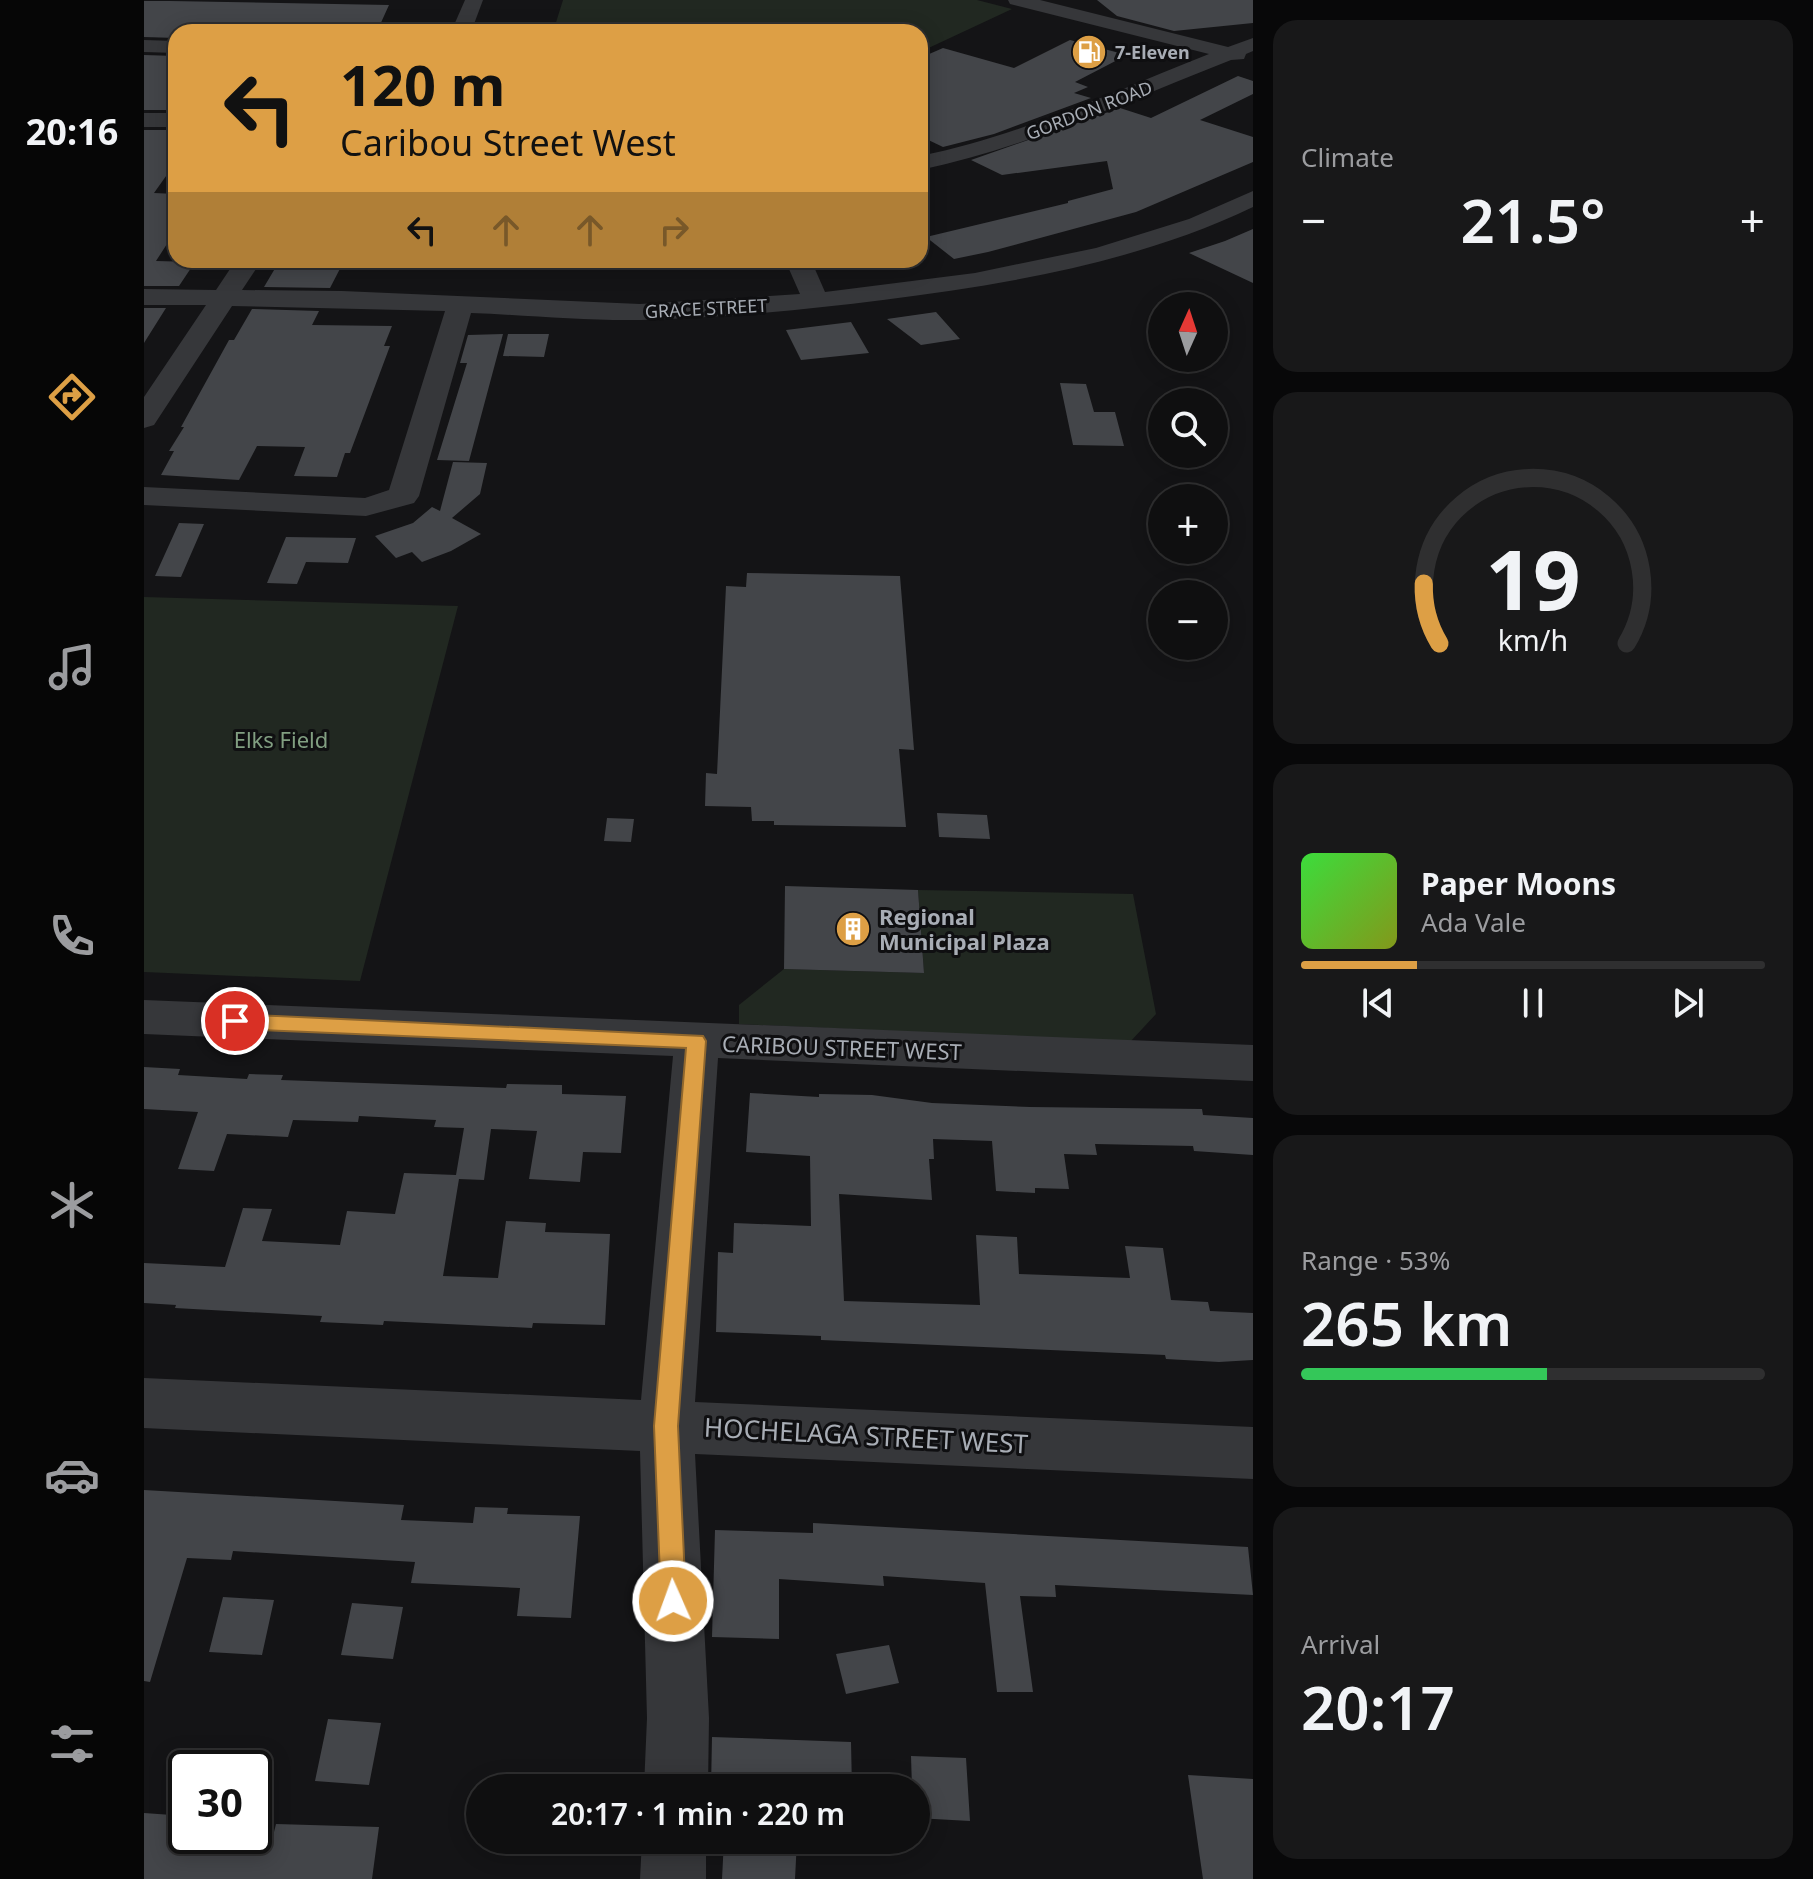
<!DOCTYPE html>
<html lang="en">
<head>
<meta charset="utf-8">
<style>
	:root { --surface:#0f0f10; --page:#181819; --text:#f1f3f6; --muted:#9b9c9f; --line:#2f2f30; --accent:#dd9f45 }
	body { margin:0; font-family:"Noto Sans",sans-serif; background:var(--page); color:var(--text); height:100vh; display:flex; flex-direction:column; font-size:30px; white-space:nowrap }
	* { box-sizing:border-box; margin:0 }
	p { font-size:26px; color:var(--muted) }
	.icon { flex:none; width:44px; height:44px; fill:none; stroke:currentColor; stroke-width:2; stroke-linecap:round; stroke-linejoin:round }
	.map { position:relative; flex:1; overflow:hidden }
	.panel { display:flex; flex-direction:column; gap:20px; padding:20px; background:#080809; width:560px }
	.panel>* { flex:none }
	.banner { position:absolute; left:24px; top:24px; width:760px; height:244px; border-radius:24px; box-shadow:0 4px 20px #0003,0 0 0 2px var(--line); background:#dd9f45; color:#111; overflow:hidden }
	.needle { width:52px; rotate:3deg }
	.controls { position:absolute; left:1004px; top:292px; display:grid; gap:16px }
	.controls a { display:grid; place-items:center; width:80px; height:80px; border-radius:50%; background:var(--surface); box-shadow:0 4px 20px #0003,0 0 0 2px var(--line); font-size:40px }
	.speed { position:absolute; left:24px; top:1750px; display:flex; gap:16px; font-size:40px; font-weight:700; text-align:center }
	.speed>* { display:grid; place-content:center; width:104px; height:104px; border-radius:50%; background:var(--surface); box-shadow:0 4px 20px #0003,0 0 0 2px var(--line); line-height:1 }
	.speed .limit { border:4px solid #111; border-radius:12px; background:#fff; color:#111 }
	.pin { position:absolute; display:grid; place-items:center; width:68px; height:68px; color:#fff; margin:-34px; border:4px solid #fff; border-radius:50%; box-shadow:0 2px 8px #0007 }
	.me { position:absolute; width:88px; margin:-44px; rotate:358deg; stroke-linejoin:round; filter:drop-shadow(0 0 6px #0008) }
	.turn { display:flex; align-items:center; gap:28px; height:168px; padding:0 40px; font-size:36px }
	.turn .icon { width:104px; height:104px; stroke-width:2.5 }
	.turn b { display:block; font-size:56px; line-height:68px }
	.lanes { display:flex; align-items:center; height:76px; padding:0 40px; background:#0003; justify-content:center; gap:40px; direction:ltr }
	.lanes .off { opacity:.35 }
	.big { font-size:60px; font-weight:600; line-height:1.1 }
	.panel .widget { flex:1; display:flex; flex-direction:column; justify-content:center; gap:12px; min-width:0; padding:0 28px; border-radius:24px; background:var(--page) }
	.panel .dial { align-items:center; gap:0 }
	.dial svg { height:208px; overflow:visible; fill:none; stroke:var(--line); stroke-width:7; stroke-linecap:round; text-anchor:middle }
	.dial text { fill:var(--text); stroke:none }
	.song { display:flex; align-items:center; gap:24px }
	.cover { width:96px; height:96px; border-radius:12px; background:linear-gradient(135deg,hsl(120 70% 55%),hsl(70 70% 35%)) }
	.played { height:8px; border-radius:4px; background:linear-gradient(90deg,var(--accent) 25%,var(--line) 25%) }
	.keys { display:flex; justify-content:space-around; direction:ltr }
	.heat { display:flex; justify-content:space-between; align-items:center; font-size:44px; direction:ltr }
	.charge { height:12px; border-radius:6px; background:linear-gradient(90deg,#34c759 53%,var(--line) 0) }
	.trip { position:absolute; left:322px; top:1774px; width:464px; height:80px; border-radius:40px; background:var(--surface); box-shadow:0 4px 20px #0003,0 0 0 2px var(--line); font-weight:600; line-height:80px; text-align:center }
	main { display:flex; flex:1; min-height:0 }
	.tab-bar { display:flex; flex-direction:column; width:144px; justify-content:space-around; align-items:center; background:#060606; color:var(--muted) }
	.tab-bar .icon { width:56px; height:56px }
	.tab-bar .current { color:var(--accent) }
	.tab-bar b { font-size:36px; color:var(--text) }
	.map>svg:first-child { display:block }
	.green { fill:#212821 }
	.building { fill:#434549 }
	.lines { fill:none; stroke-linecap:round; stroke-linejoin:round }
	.minor { fill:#36373a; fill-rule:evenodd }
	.route { fill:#dd9f45; stroke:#90672d; stroke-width:2 }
	.labels { text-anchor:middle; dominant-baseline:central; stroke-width:6; stroke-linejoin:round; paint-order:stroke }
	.far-poi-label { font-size:18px; font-weight:bold; fill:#a8adb5; stroke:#0f0f11; text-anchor:start }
	.far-street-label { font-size:18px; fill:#a8adb5; stroke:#0f0f11 }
	.park-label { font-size:22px; fill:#819e81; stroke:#0f0f11 }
	.poi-label { font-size:22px; font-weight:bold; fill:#a8adb5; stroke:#0f0f11; text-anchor:start }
	.street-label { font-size:22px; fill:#a8adb5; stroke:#0f0f11 }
	.near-street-label { font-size:26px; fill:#a8adb5; stroke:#0f0f11 }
</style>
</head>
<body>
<main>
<nav class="tab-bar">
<b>20:16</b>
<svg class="icon current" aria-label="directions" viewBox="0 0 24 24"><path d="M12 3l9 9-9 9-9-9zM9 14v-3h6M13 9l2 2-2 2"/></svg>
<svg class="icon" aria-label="music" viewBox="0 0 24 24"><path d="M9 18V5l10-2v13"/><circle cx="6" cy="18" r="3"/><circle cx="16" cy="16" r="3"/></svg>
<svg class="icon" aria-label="phone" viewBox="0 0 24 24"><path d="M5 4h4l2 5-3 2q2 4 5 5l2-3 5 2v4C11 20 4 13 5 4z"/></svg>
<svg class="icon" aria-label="climate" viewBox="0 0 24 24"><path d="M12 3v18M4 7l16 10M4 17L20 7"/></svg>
<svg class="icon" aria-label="car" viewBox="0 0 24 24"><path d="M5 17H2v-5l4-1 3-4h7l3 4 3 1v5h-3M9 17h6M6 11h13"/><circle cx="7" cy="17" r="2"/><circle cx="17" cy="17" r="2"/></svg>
<svg class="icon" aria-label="filters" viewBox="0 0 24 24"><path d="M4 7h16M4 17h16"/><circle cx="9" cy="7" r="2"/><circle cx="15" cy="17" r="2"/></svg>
</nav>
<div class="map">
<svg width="1109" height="1879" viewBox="0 0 1109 1879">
	<rect width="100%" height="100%" fill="#141416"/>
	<path class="green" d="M 419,0 L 833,0 L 868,9 L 776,52 L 776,32 L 409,32 Z
		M 0,597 L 314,606 L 216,981 L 0,972 Z
		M 774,890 L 989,894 L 1012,1014 L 986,1042 L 595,1024 L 595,1005 L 640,969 L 780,973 Z"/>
	<path class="building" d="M 953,0 L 1109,0 L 1109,23 L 1030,31 L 973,16 Z
		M 0,1 L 26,1 L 245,5 L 235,27 L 230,27 L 228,32 L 32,32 L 32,38 L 0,37 Z
		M 926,40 L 983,55 L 931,82 L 944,87 L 930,93 L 947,98 L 850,134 L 799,147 L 776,136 L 776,58 L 799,48 L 870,68 Z
		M 0,55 L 32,56 L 32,110 L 0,110 Z
		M 1094,76 L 1109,81 L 1109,94 L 1056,120 L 1109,137 L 1109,162 L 992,212 L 844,252 L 810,259 L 782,237 L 924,203 L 924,201 L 969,189 L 963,161 L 858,175 L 827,160 L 976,108 L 1007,118 Z
		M 0,130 L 32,130 L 32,162 L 10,193 L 32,194 L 32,230 L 12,261 L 51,262 L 35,286 L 0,286 Z
		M 1109,229 L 1109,283 L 1045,253 L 1081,241 Z
		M 136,260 L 162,260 L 200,261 L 186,288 L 120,287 Z
		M 0,308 L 22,308 L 0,343 Z
		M 108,309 L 175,311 L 168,325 L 248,326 L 240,346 L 246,346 L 206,453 L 201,453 L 193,477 L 150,476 L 161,447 L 113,446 L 95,480 L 17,475 L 30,451 L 25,451 L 40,427 L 37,427 L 85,340 L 90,340 Z
		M 792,312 L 816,339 L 777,345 L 743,319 Z
		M 707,322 L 725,353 L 657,360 L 642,330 Z
		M 359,334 L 325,461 L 293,460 L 323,363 L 316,363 L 324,335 Z
		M 364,334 L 405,334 L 400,357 L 359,356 Z
		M 916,383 L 942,384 L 950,412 L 971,412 L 980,446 L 929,445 Z
		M 309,462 L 343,463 L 336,494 L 308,518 L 337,534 L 307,551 L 278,562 L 268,552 L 252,558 L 231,536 L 269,523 L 288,507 L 296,511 Z
		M 35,523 L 60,524 L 37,577 L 11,576 Z
		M 142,537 L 212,538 L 204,563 L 162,562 L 153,584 L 123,583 Z
		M 603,573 L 756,576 L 770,750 L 755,749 L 762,827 L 630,825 L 630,821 L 608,821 L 607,807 L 561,806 L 562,773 L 573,774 L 582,586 L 602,587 Z
		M 793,813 L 843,815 L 846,839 L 795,837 Z
		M 463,818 L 490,819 L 487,842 L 460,841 Z
		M 641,886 L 774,890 L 780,973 L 640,969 Z
		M 0,1067 L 36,1069 L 34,1075 L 103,1079 L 105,1074 L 139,1075 L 137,1080 L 362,1088 L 363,1084 L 418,1085 L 418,1094 L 482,1096 L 477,1153 L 439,1152 L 436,1182 L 385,1179 L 393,1131 L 347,1129 L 340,1180 L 315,1179 L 299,1276 L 354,1278 L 362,1221 L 402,1223 L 401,1232 L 466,1234 L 461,1325 L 389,1323 L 388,1328 L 240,1321 L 239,1325 L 176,1322 L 178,1316 L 31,1308 L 32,1305 L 0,1303 L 0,1263 L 81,1267 L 99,1208 L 128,1209 L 118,1241 L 196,1245 L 203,1211 L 251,1214 L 260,1173 L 312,1175 L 320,1128 L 290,1127 L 292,1120 L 215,1116 L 214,1122 L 149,1120 L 144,1137 L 83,1134 L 70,1171 L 34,1169 L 54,1112 L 0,1109 Z
		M 606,1093 L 675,1097 L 675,1094 L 728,1095 L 788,1103 L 886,1107 L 1058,1109 L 1059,1115 L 1109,1118 L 1109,1155 L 1050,1151 L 1049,1146 L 951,1144 L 953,1155 L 920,1154 L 925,1189 L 891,1188 L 891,1193 L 852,1191 L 848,1141 L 789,1139 L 790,1159 L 785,1159 L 788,1200 L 695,1194 L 700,1301 L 836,1305 L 832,1235 L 873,1237 L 875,1274 L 986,1278 L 981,1246 L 1019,1248 L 1027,1300 L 1064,1302 L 1066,1311 L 1109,1313 L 1109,1360 L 1075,1362 L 1022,1359 L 1021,1355 L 677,1340 L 677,1336 L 572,1332 L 574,1252 L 589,1253 L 590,1223 L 667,1226 L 666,1156 L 602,1152 Z
		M 0,1490 L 260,1505 L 257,1520 L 329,1523 L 331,1507 L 364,1508 L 363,1514 L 436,1516 L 427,1618 L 373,1616 L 376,1588 L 267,1583 L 271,1562 L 89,1551 L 87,1560 L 43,1558 L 6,1682 L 0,1681 Z
		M 669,1523 L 1104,1547 L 1109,1595 L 911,1585 L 912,1597 L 876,1596 L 889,1692 L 853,1692 L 841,1583 L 739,1576 L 740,1586 L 635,1579 L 635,1639 L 568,1637 L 571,1530 L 669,1533 Z
		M 79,1597 L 130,1600 L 118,1655 L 65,1652 Z
		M 208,1603 L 259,1607 L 249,1659 L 197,1655 Z
		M 745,1645 L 755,1683 L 702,1694 L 692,1654 Z
		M 184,1719 L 237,1723 L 225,1785 L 171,1781 Z
		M 568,1737 L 707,1742 L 708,1788 L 567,1788 Z
		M 767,1756 L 822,1758 L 826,1821 L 772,1818 L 772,1788 L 768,1788 Z
		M 1044,1775 L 1109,1779 L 1109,1879 L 1059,1879 Z
		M 0,1813 L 42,1816 L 42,1836 L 129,1836 L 132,1824 L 235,1827 L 228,1879 L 0,1879 Z
		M 580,1840 L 653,1840 L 651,1879 L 578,1879 Z"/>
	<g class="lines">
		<path class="minor" d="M 321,0 L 339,0 L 327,32 L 307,32 Z
			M 864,0 L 896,0 L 1084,47 L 1109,38 L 1109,51 L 1102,54 L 1100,59 L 1087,60 C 984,100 886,147 776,170 L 776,156 C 878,135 969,92 1065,54 L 866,4 Z
			M 0,40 L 32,41 L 32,53 L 0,52 Z
			M 0,113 L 32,113 L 32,127 L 0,127 Z
			M 1109,191 L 1109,207 C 994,262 866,284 739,300 C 659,310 578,318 497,320 C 441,321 383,315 327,313 L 275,496 L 270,503 L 222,516 L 0,505 L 0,487 L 221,498 L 245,490 L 301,311 L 88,306 L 10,425 L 0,428 L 0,397 L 62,305 L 0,305 L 0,289 L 72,290 L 92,260 L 118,260 L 98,290 L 198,291 L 496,304 L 656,294 L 641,260 L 667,260 L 681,292 L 831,273 L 952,248 L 1045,219 Z
			M 0,1000 L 1109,1045 L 1109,1081 L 574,1058 L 551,1402 L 1109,1427 L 1109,1479 L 551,1454 L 565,1718 L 564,1788 L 500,1788 L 503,1718 L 496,1451 L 0,1428 L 0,1378 L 497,1400 L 529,1056 L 0,1034 Z
			M 498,1840 L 562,1840 L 562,1879 L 496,1879 Z"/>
	</g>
	<path class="route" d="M 91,1014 L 559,1036 L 562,1041 L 534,1426 L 542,1601 L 538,1610 L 529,1613 L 520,1610 L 517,1601 L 510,1426 L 542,1048 L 91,1029 L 85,1027 L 82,1021 L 85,1016 Z"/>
	<defs>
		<g id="fuel-disc" transform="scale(1.8)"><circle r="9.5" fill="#dd9f45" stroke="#0f0f11"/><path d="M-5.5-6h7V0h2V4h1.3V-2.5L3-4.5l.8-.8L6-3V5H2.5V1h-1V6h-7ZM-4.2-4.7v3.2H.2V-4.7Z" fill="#fff"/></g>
		<g id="building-disc" transform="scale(1.8)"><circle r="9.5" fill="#dd9f45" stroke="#0f0f11"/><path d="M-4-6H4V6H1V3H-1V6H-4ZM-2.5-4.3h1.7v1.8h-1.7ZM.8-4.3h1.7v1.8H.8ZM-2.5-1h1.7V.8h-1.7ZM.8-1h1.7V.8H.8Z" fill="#fff"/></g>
	</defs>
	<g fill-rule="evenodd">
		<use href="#fuel-disc" x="945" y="52"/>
		<use href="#building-disc" x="709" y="929"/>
	</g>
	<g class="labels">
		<g class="far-poi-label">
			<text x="971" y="52">7-Eleven</text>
		</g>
		<g class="far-street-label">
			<text transform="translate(945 110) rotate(-21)">GORDON ROAD</text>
			<text transform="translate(562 308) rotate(-3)">GRACE STREET</text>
		</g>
		<g class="park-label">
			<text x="137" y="739">Elks Field</text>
		</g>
		<g class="poi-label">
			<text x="735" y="916">Regional<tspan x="735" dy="25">Municipal Plaza</tspan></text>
		</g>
		<g class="street-label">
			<text transform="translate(698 1047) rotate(2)">CARIBOU STREET WEST</text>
		</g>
		<g class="near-street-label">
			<text transform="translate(722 1435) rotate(3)">HOCHELAGA STREET WEST</text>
		</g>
	</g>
</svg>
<div class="controls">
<a><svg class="needle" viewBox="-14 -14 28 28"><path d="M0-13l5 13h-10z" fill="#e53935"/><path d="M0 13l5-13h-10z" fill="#9b9c9f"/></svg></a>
<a><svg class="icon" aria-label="search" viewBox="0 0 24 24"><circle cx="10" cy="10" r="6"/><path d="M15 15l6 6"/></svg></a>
<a>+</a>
<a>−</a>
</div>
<div class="speed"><div class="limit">30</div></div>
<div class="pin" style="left:91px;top:1021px;background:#d93025"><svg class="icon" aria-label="arrive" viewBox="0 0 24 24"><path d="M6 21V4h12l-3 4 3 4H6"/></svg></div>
<svg class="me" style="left:529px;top:1601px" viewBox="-20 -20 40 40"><circle r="17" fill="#dd9f45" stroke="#fff" stroke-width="3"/><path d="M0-11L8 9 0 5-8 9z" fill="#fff"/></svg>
<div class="trip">20:17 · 1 min · 220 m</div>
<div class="banner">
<div class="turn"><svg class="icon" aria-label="left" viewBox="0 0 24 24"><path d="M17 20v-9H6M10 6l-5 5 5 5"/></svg><div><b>120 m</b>Caribou Street West</div></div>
<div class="lanes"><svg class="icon" aria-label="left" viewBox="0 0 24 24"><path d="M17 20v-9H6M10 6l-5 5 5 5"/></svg><svg class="icon off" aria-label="ahead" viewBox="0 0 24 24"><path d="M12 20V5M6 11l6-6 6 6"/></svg><svg class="icon off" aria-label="ahead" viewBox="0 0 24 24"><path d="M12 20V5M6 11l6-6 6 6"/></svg><svg class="icon off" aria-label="right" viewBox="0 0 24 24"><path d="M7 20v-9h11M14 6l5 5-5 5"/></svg></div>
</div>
</div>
<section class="panel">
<div class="widget"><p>Climate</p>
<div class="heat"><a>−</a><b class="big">21.5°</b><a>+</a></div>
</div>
<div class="widget dial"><svg viewBox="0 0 100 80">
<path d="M14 69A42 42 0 1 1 86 69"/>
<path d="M14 69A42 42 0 0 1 8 46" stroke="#dd9f45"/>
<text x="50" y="56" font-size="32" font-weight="700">19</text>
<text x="50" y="72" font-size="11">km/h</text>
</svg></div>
<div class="widget">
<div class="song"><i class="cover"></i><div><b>Paper Moons</b><p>Ada Vale</p></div></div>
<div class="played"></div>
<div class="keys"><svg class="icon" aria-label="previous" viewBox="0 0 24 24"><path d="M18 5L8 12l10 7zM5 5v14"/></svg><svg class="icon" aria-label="pause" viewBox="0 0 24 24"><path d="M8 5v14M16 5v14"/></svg><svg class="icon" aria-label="next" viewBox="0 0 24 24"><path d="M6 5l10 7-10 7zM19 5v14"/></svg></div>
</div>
<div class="widget"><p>Range · 53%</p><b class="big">265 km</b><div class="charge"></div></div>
<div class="widget"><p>Arrival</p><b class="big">20:17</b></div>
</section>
</main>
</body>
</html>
